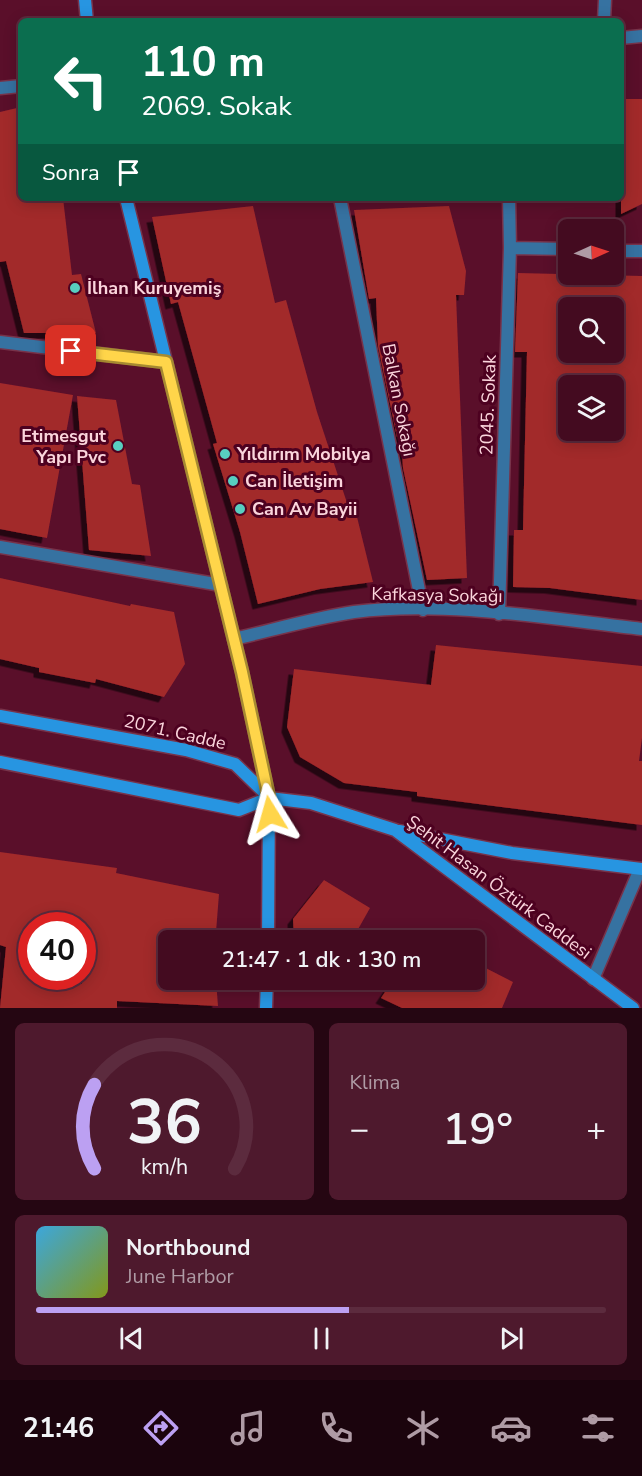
<!DOCTYPE html>
<html lang="tr">
<head>
<meta charset="utf-8">
<style>
	:root { --surface:#440b20; --page:#4e192d; --text:#f1f3f6; --muted:#af9ba5; --line:#5c2b3e; --accent:#bca0f2 }
	body { margin:0; font-family:"Nunito Sans",sans-serif; background:var(--page); color:var(--text); height:100vh; display:flex; flex-direction:column; font-size:22px; white-space:nowrap }
	* { box-sizing:border-box; margin:0 }
	p { font-size:20px; color:var(--muted) }
	.icon { flex:none; width:33px; height:33px; fill:none; stroke:currentColor; stroke-width:2; stroke-linecap:round; stroke-linejoin:round }
	.map { position:relative; height:1008px; overflow:hidden }
	.panel { display:flex; flex-direction:column; gap:15px; padding:15px; background:#250612; flex:1 }
	.panel>* { flex:none }
	.banner { position:absolute; left:18px; top:18px; width:606px; height:183px; border-radius:9px; box-shadow:0 3px 15px #0003,0 0 0 2px var(--line); background:#0b6e4f; color:#fff; overflow:hidden }
	.needle { width:39px; rotate:87deg }
	.tools { position:absolute; left:558px; top:219px; display:grid; gap:12px }
	.tools a { display:grid; place-items:center; width:66px; height:66px; border-radius:9px; background:var(--surface); box-shadow:0 3px 15px #0003,0 0 0 2px var(--line); font-size:30px }
	.speed { position:absolute; left:18px; top:912px; display:flex; gap:12px; font-size:30px; font-weight:700; text-align:center }
	.speed>* { display:grid; place-content:center; width:78px; height:78px; border-radius:50%; background:var(--surface); box-shadow:0 3px 15px #0003,0 0 0 2px var(--line); line-height:1 }
	.speed .limit { border:9px solid #d22; background:#fff; color:#111 }
	.pin { position:absolute; display:grid; place-items:center; width:51px; height:51px; color:#fff; margin:-26px; border-radius:12px; box-shadow:0 3px 9px #0006 }
	.me { position:absolute; width:66px; margin:-33px; rotate:352deg; stroke-linejoin:round; filter:drop-shadow(0 0 4px #0008) }
	.turn { display:flex; align-items:center; gap:21px; height:126px; padding:0 24px; font-size:27px }
	.turn .icon { width:78px; height:78px; stroke-width:2.5 }
	.turn b { display:block; font-size:42px; line-height:51px }
	.then { display:flex; align-items:center; height:57px; padding:0 24px; background:#0003; gap:12px; font-size:22px }
	.big { font-size:45px; font-weight:600; line-height:1.1 }
	.panel .widget { flex:1; display:flex; flex-direction:column; justify-content:center; gap:9px; min-width:0; padding:0 21px; border-radius:9px; background:var(--page) }
	.panel .dial { align-items:center; gap:0 }
	.dial svg { height:156px; overflow:visible; fill:none; stroke:var(--line); stroke-width:7; stroke-linecap:round; text-anchor:middle }
	.dial text { fill:var(--text); stroke:none }
	.song { display:flex; align-items:center; gap:18px }
	.cover { width:72px; height:72px; border-radius:9px; background:linear-gradient(135deg,hsl(200 70% 55%),hsl(70 70% 35%)) }
	.played { height:6px; border-radius:3px; background:linear-gradient(90deg,var(--accent) 55%,var(--line) 55%) }
	.keys { display:flex; justify-content:space-around; direction:ltr }
	.heat { display:flex; justify-content:space-between; align-items:center; font-size:33px; direction:ltr }
	.panel .tiles { flex:1; display:grid; gap:15px; grid-template-columns:1fr 1fr }
	.widget:last-child { grid-column:span 2 }
	.trip { position:absolute; left:158px; top:930px; width:327px; height:60px; border-radius:9px; background:var(--surface); box-shadow:0 3px 15px #0003,0 0 0 2px var(--line); font-weight:600; line-height:60px; text-align:center }
	.dock { display:flex; height:96px; justify-content:space-around; align-items:center; background:#1b040d; color:var(--muted) }
	.dock .icon { width:42px; height:42px }
	.dock .current { color:var(--accent) }
	.dock b { font-size:27px; color:var(--text) }
	.map>svg:first-child { display:block }
	.building { fill:#a2292b; fill-rule:evenodd; filter:url(#shadow) }
	.lines { fill:none; stroke-linecap:round; stroke-linejoin:round }
	.street-casing { stroke:#77334a; stroke-width:15 }
	.secondary-casing { stroke:#77334a; stroke-width:15 }
	.street { stroke:#3672a1; stroke-width:12 }
	.secondary { stroke:#2795e1; stroke-width:12 }
	.route-casing { stroke:#a68a30; stroke-width:15 }
	.route { stroke:#ffd54a; stroke-width:10 }
	.poi-dot { fill:#58cec0; stroke:#4d0120; stroke-width:2 }
	.labels { text-anchor:middle; dominant-baseline:central; stroke-width:6; stroke-linejoin:round; paint-order:stroke }
	.poi-label { font-size:18px; font-weight:bold; fill:#fbd5dc; stroke:#4d0120; text-anchor:start }
	.street-label { font-size:18px; fill:#fbd5dc; stroke:#4d0120 }
</style>
</head>
<body>
<div class="map">
<svg width="642" height="1008" viewBox="0 0 642 1008">
	<defs>
		<filter id="shadow"><feDropShadow dx="-5.5" dy="5.5" stdDeviation="0" flood-color="#0009"/></filter>
	</defs>
	<rect width="100%" height="100%" fill="#5a0f2a"/>
	<path class="building" d="M 621,99 L 642,99 L 642,204 L 621,214 Z
		M 21,107 L 21,198 L 63,198 L 72,275 L 81,274 L 96,333 L 24,333 L 6,261 L 0,262 L 0,112 Z
		M 253,206 L 275,303 L 286,300 L 317,412 L 352,518 L 357,517 L 373,582 L 320,589 L 258,604 L 240,532 L 213,444 L 217,443 L 178,302 L 171,304 L 152,217 Z
		M 449,206 L 466,271 L 464,295 L 456,295 L 467,578 L 427,580 L 403,468 L 401,437 L 397,437 L 378,346 L 376,298 L 369,299 L 354,210 Z
		M 518,273 L 642,276 L 642,600 L 550,588 L 513,587 L 514,530 L 523,530 L 527,352 L 515,352 ZM 568,308 L 614,308 L 614,352 L 568,352 ZM 568,386 L 614,386 L 614,430 L 568,430 Z
		M 0,383 L 73,395 L 47,538 L 0,529 Z
		M 77,396 L 116,400 L 132,484 L 140,485 L 151,556 L 89,550 Z
		M 0,578 L 130,606 L 131,604 L 174,612 L 185,664 L 164,697 L 96,679 L 95,683 L 39,672 L 39,668 L 0,659 Z
		M 436,645 L 642,666 L 642,738 L 639,761 L 642,761 L 642,825 L 417,796 L 417,792 L 344,783 L 300,757 L 287,727 L 294,669 L 431,685 Z
		M 0,852 L 117,868 L 116,873 L 219,894 L 216,932 L 214,931 L 214,935 L 168,931 L 168,980 L 216,980 L 218,1006 L 117,1001 L 117,1008 L 0,1008 L 6,947 L 0,945 ZM 32,926 L 82,926 L 82,984 L 32,979 Z
		M 324,880 L 370,908 L 352,940 L 294,940 L 293,919 Z
		M 474,962 L 513,982 L 502,1008 L 402,1008 L 381,998 L 393,980 L 474,980 Z"/>
	<g class="lines">
		<g class="street-casing">
			<path id="street" d="M 604,21 L 605,0
				M 621,38 L 642,36
				M 0,88 L 21,86
				M 340,198 L 423,610
				M 510,248 L 568,249
				M 614,251 L 642,251
				M 0,342 L 166,362
				M 0,547 L 221,585
				M 499,614 L 510,248 L 509,198
				M 234,639 C 273,630 314,618 354,612 C 445,600 552,619 642,629
				M 593,979 L 640,869"/>
		</g>
		<g class="secondary-casing">
			<path id="secondary" d="M 85,0 L 87,21
				M 126,198 L 242,672 L 269,798 L 268,940
				M 0,716 L 186,750 L 235,764 L 269,797
				M 0,762 L 239,810 L 269,798
				M 269,798 L 311,803 L 395,830 L 633,1008
				M 399,831 L 512,853 L 642,869
				M 266,1008 L 267,980"/>
		</g>
		<use href="#street" class="street"/>
		<use href="#secondary" class="secondary"/>
	</g>
	<g class="lines">
		<g class="route-casing">
			<path id="route" d="M 71,351 L 166,362 L 242,672 L 269,798 L 270,814"/>
		</g>
		<use href="#route" class="route"/>
	</g>
	<g class="poi-dot">
		<circle cx="75" cy="288" r="6"/>
		<circle cx="118" cy="446" r="6"/>
		<circle cx="225" cy="454" r="6"/>
		<circle cx="233" cy="481" r="6"/>
		<circle cx="240" cy="509" r="6"/>
	</g>
	<g class="labels">
		<g class="poi-label">
			<text x="87" y="288">İlhan Kuruyemiş</text>
			<text x="106" y="436" text-anchor="end">Etimesgut<tspan x="106" dy="21">Yapı Pvc</tspan></text>
			<text x="237" y="454">Yıldırım Mobilya</text>
			<text x="245" y="481">Can İletişim</text>
			<text x="252" y="509">Can Av Bayii</text>
		</g>
		<g class="street-label">
			<text transform="translate(399 400) rotate(79)">Balkan Sokağı</text>
			<text transform="translate(488 405) rotate(-88)">2045. Sokak</text>
			<text transform="translate(437 595) rotate(1)">Kafkasya Sokağı</text>
			<text transform="translate(175 732) rotate(13)">2071. Cadde</text>
			<text transform="translate(499 887) rotate(37)">Şehit Hasan Öztürk Caddesi</text>
		</g>
	</g>
</svg>
<div class="tools">
<a><svg class="needle" viewBox="-14 -14 28 28"><path d="M0-13l5 13h-10z" fill="#e53935"/><path d="M0 13l5-13h-10z" fill="#af9ba5"/></svg></a>
<a><svg class="icon" aria-label="search" viewBox="0 0 24 24"><circle cx="10" cy="10" r="6"/><path d="M15 15l6 6"/></svg></a>
<a><svg class="icon" aria-label="layers" viewBox="0 0 24 24"><path d="M12 4l9 5-9 5-9-5zM3 14l9 5 9-5"/></svg></a>
</div>
<div class="speed"><div class="limit">40</div></div>
<div class="pin" style="left:71px;top:351px;background:#d93025"><svg class="icon" aria-label="arrive" viewBox="0 0 24 24"><path d="M6 21V4h12l-3 4 3 4H6"/></svg></div>
<svg class="me" style="left:270px;top:814px" viewBox="-20 -20 40 40"><path d="M0-17L14 15 0 8-14 15z" fill="#ffd54a" stroke="#fff" stroke-width="4"/></svg>
<div class="trip">21:47 · 1 dk · 130 m</div>
<div class="banner">
<div class="turn"><svg class="icon" aria-label="left" viewBox="0 0 24 24"><path d="M17 20v-9H6M10 6l-5 5 5 5"/></svg><div><b>110 m</b>2069. Sokak</div></div>
<div class="then">Sonra<svg class="icon" aria-label="arrive" viewBox="0 0 24 24"><path d="M6 21V4h12l-3 4 3 4H6"/></svg></div>
</div>
</div>
<section class="panel">
<div class="tiles">
<div class="widget dial"><svg viewBox="0 0 100 80">
<path d="M14 69A42 42 0 1 1 86 69"/>
<path d="M14 69A42 42 0 0 1 14 26" stroke="#bca0f2"/>
<text x="50" y="56" font-size="32" font-weight="700">36</text>
<text x="50" y="72" font-size="11">km/h</text>
</svg></div>
<div class="widget"><p>Klima</p>
<div class="heat"><a>−</a><b class="big">19°</b><a>+</a></div>
</div>
<div class="widget">
<div class="song"><i class="cover"></i><div><b>Northbound</b><p>June Harbor</p></div></div>
<div class="played"></div>
<div class="keys"><svg class="icon" aria-label="previous" viewBox="0 0 24 24"><path d="M18 5L8 12l10 7zM5 5v14"/></svg><svg class="icon" aria-label="pause" viewBox="0 0 24 24"><path d="M8 5v14M16 5v14"/></svg><svg class="icon" aria-label="next" viewBox="0 0 24 24"><path d="M6 5l10 7-10 7zM19 5v14"/></svg></div>
</div>
</div>
</section>
<nav class="dock">
<b>21:46</b>
<svg class="icon current" aria-label="directions" viewBox="0 0 24 24"><path d="M12 3l9 9-9 9-9-9zM9 14v-3h6M13 9l2 2-2 2"/></svg>
<svg class="icon" aria-label="music" viewBox="0 0 24 24"><path d="M9 18V5l10-2v13"/><circle cx="6" cy="18" r="3"/><circle cx="16" cy="16" r="3"/></svg>
<svg class="icon" aria-label="phone" viewBox="0 0 24 24"><path d="M5 4h4l2 5-3 2q2 4 5 5l2-3 5 2v4C11 20 4 13 5 4z"/></svg>
<svg class="icon" aria-label="climate" viewBox="0 0 24 24"><path d="M12 3v18M4 7l16 10M4 17L20 7"/></svg>
<svg class="icon" aria-label="car" viewBox="0 0 24 24"><path d="M5 17H2v-5l4-1 3-4h7l3 4 3 1v5h-3M9 17h6M6 11h13"/><circle cx="7" cy="17" r="2"/><circle cx="17" cy="17" r="2"/></svg>
<svg class="icon" aria-label="filters" viewBox="0 0 24 24"><path d="M4 7h16M4 17h16"/><circle cx="9" cy="7" r="2"/><circle cx="15" cy="17" r="2"/></svg>
</nav>
</body>
</html>
